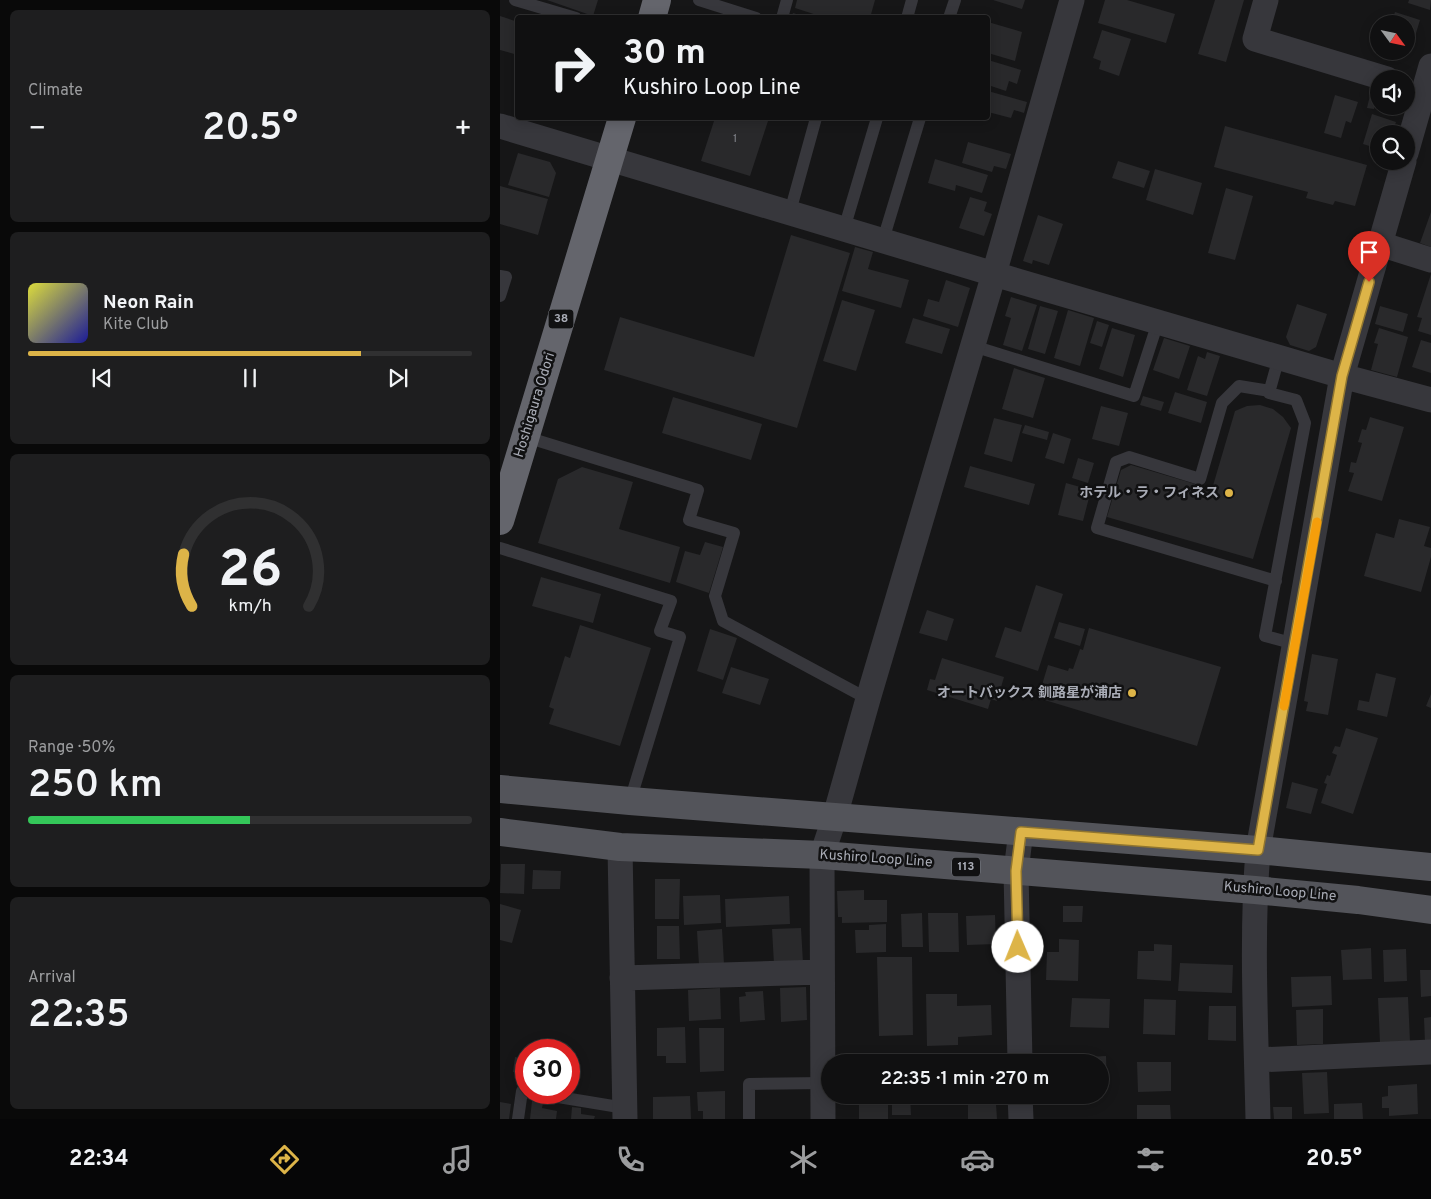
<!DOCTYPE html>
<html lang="en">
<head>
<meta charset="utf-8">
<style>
	:root { --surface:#101011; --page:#1e1e1f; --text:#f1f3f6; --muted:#9c9d9f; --line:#303031; --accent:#ddb448 }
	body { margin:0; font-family:Overpass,"Noto Sans JP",sans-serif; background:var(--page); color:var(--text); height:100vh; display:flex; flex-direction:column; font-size:19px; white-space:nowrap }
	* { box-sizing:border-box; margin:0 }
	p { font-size:16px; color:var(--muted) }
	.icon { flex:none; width:28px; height:28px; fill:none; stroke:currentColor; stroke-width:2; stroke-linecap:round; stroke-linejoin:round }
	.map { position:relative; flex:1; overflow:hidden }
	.details { display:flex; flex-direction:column; gap:10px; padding:10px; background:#090909; width:500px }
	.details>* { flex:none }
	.hud { position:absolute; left:15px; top:15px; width:475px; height:105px; border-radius:5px; box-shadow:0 2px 12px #0003,0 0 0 1px var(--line); background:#101011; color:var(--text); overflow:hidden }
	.needle { width:32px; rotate:123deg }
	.controls { position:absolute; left:870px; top:15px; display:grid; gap:10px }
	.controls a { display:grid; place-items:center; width:45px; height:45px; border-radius:50%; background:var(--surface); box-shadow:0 2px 12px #0003,0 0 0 1px var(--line); font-size:25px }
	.speed { position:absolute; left:15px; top:1039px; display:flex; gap:10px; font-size:25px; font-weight:700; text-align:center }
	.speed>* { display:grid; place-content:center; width:65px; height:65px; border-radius:50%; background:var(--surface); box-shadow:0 2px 12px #0003,0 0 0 1px var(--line); line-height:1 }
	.speed .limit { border:8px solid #d22; background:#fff; color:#111 }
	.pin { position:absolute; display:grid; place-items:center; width:42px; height:42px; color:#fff; margin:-51px -21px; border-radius:50% 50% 50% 0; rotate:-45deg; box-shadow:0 0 5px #0007 }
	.pin .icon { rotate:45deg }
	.me { position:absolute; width:55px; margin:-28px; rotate:359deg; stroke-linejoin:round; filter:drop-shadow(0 0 4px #0008) }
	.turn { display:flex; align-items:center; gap:18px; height:105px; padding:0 25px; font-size:22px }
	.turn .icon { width:65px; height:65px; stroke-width:2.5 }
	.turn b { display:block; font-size:35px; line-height:42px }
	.big { font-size:38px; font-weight:600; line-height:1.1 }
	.details .widget { flex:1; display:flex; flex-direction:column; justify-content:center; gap:8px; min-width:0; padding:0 18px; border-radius:8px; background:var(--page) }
	.details .dial { align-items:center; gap:0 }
	.dial svg { height:130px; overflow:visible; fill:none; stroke:var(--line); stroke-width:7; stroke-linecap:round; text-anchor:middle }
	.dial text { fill:var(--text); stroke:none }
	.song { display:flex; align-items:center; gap:15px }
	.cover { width:60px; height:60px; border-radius:8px; background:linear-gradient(135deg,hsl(60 70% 55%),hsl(240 70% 35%)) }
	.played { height:5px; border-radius:2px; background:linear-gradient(90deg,var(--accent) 75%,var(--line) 75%) }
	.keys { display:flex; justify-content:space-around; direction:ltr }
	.heat { display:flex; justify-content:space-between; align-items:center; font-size:28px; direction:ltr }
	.charge { height:8px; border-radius:4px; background:linear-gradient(90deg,#34c759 50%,var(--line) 0) }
	.trip { position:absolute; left:321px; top:1054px; width:288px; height:50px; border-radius:25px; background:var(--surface); box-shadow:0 2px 12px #0003,0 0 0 1px var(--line); font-weight:600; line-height:50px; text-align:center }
	.menu { display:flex; height:80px; justify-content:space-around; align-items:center; background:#060607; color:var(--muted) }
	.menu .icon { width:35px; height:35px }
	.menu .selected { color:var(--accent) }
	.menu b { font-size:22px; color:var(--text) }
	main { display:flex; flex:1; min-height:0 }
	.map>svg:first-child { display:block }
	.building { fill:#29292b }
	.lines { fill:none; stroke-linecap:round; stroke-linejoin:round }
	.lane { stroke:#37373c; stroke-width:12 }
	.street { stroke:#37373c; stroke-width:25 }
	.primary { stroke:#53545a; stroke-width:28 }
	.highway { stroke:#64656c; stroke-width:28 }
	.route-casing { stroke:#90752f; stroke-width:12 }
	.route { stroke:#ddb448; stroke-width:9 }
	.slow { stroke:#f59e0b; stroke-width:9 }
	.poi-dot { fill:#ddb448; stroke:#111112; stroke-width:2 }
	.labels { text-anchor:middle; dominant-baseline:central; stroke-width:5; stroke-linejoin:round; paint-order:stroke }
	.number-label { font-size:11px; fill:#888a92 }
	.shield { fill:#111112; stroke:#7b7e85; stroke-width:1 }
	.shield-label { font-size:12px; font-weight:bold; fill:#a9acb6 }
	.street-label { font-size:14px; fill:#a9acb6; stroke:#111112 }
	.poi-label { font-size:14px; font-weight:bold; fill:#a9acb6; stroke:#111112; text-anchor:end }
</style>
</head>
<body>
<main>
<section class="details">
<div class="widget"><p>Climate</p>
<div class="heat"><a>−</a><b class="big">20.5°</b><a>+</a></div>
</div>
<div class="widget">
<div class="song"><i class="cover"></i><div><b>Neon Rain</b><p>Kite Club</p></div></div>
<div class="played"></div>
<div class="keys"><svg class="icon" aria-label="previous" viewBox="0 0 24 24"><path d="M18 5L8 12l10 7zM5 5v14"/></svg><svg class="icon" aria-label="pause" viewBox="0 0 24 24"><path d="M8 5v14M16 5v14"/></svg><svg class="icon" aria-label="next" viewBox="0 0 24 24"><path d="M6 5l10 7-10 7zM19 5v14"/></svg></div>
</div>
<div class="widget dial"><svg viewBox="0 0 100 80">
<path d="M14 69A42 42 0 1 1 86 69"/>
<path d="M14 69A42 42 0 0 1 9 37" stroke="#ddb448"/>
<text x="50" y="56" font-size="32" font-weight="700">26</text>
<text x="50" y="72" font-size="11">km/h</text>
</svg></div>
<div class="widget"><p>Range · 50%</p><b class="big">250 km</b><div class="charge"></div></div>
<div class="widget"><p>Arrival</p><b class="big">22:35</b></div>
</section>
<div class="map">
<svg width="931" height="1119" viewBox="0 0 931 1119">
	<rect width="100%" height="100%" fill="#161617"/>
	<path class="building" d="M 47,0 L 98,0 L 93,16 Z
		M 297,0 L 375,0 L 370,18 L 326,18 L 295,8 Z
		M 493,0 L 525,0 L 522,9 Z
		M 605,0 L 627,0 L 675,14 L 666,43 L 598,23 Z
		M 715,0 L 744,0 L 726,62 L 698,54 Z
		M 909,0 L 931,0 L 930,10 L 908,3 Z
		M 895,12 L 920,20 L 913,43 L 906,41 L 906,24 L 891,24 Z
		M 293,13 L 306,17 L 306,18 L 291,18 Z
		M 0,16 L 18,22 L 18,55 L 0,50 Z
		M 488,22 L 522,32 L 515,61 L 488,53 Z
		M 602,30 L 631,39 L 619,76 L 599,69 L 601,61 L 593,58 Z
		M 488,60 L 521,70 L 517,84 L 509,81 L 506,91 L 488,85 Z
		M 488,91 L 527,102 L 524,113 L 514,110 L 511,118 L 488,112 Z
		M 871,91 L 878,93 L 874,109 L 867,108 Z
		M 835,95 L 858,102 L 851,123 L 846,121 L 841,138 L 824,133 Z
		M 872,114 L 896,122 L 892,134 L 879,134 L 879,149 L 863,144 Z
		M 215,118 L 269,118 L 250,176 L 201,161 Z
		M 725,126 L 867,165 L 855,206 L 835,201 L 833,205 L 806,198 L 808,192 L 714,167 Z
		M 468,142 L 511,154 L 506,169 L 494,166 L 492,172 L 462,163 Z
		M 18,153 L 50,162 L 56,173 L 49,197 L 8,185 Z
		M 435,159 L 488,175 L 482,193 L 456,185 L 455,191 L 428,183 Z
		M 618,161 L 650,171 L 644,188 L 612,178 Z
		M 655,169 L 702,183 L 693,215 L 646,200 Z
		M 0,186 L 48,199 L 38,235 L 0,224 Z
		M 726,188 L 753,196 L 735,260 L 708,253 Z
		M 470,197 L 487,202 L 484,211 L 492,214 L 484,236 L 459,228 Z
		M 931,212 L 931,247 L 920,243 Z
		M 538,215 L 563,224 L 549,265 L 533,260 L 532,264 L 523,261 Z
		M 291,235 L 350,253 L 297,428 L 104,370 L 120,317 L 254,357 Z
		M 355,247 L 373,252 L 368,269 L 409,280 L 401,308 L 342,291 Z
		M 931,274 L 931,335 L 918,331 L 922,318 L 917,317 Z
		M 446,280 L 470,288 L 458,327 L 423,316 L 428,299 L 439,302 Z
		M 511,297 L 537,305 L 522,351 L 503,345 L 511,318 L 505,316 Z
		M 342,300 L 375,310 L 356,371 L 323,361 Z
		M 797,304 L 827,314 L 816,347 L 809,351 L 790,345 L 786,337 Z
		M 540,306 L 558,311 L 545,354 L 528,349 Z
		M 880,306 L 908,314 L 903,332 L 875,324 Z
		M 568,310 L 594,318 L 580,366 L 554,358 Z
		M 413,318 L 450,329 L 442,354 L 405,343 Z
		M 597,321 L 609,325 L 602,347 L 590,343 Z
		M 612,328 L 635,335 L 623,377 L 599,369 Z
		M 879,328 L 908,337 L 897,377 L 871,370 L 878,344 L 874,343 Z
		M 664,338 L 690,346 L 679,379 L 653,370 Z
		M 921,340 L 931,343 L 931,373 L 912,367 Z
		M 707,352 L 720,356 L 707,396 L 687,390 L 698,356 L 705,359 Z
		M 514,368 L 545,378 L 533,418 L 502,409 Z
		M 675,392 L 707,402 L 701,423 L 668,413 Z
		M 643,396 L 664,402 L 661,411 L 640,405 Z
		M 173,397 L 262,424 L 251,460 L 162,433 Z
		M 760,405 L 773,409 L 783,417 L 791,428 L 753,559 L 607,517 L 621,470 L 631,465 L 712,489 L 735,411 L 747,406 Z
		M 601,406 L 628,413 L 619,446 L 592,439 Z
		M 870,417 L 904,427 L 882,501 L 848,491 L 854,473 L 849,472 L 851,462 L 856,463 L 862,443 L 858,442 L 862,429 L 866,430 Z
		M 494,418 L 522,425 L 512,462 L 484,454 Z
		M 525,425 L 549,432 L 547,440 L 522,433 Z
		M 553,433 L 571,439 L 564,464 L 545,458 Z
		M 578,458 L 594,463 L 588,483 L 572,478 Z
		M 470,466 L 535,484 L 529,505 L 464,487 Z
		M 82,467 L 133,482 L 119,529 L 180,547 L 170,583 L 38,543 L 58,479 Z
		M 566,483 L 591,490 L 583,521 L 558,515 Z
		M 899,519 L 930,527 L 924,546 L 931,548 L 931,557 L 921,592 L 864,576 L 876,533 L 894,538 Z
		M 205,542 L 223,547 L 209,593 L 176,582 L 185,551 L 200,555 Z
		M 41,577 L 101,594 L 93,623 L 32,606 Z
		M 536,585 L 563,594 L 538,671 L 495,657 L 505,627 L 521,632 Z
		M 427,610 L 454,619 L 447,641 L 419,633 Z
		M 559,622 L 585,629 L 580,646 L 554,638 Z
		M 80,625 L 151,648 L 120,746 L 49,724 L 54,709 L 49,707 L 65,656 L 70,658 Z
		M 589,628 L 721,667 L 697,746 L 538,698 L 548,665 L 568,671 L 569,668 L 573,669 L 580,649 L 583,650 Z
		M 210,629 L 237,638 L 223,680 L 197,671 Z
		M 812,654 L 838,659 L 828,715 L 806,711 L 808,702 L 804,701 Z
		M 442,658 L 504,677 L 497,701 L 491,699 L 488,709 L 427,690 L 430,679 L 435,680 Z
		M 231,667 L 269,679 L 260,705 L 222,693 Z
		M 876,673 L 896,678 L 887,717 L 857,710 L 859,700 L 869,702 Z
		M 931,694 L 931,708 L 926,706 Z
		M 846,728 L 878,738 L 853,814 L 821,803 L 827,784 L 824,783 L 827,775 L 830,776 L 837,755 L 832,753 L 835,746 L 840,747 Z
		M 792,782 L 818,789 L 811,814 L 786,808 Z
		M 1,864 L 25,864 L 24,894 L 0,893 Z
		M 33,870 L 61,871 L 60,889 L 32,889 Z
		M 155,879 L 180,879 L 179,919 L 155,919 Z
		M 364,890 L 364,900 L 387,900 L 387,922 L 342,923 L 342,917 L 338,917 L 337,891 Z
		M 220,895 L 221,923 L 184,925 L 183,896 Z
		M 289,896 L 290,924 L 226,927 L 225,899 Z
		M 0,904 L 21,910 L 12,943 L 0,940 Z
		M 563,906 L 583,906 L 582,922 L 563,922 Z
		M 422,913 L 423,947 L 402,947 L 401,914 Z
		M 428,913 L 458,913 L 459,952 L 429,952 Z
		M 495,915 L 496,944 L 467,945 L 466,916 Z
		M 386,924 L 386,952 L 356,953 L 355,930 L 369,930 L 369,925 Z
		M 157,926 L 179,926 L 180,959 L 157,959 Z
		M 301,928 L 303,963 L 274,964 L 272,929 Z
		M 222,929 L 224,964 L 199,965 L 197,931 Z
		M 559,939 L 579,940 L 578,981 L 546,980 L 547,952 L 559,952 Z
		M 654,944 L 672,945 L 671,981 L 637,979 L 638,951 L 654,951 Z
		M 871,948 L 872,979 L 843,980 L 841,950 Z
		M 906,949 L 907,981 L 884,982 L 883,950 Z
		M 377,957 L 412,957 L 413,1035 L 379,1036 Z
		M 680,963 L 733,965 L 732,993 L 678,991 Z
		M 920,970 L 931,970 L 931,996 L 921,997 Z
		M 831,976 L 832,1005 L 792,1007 L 791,977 Z
		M 306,987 L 307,1020 L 281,1022 L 280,988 Z
		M 220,988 L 221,1019 L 189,1021 L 188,990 Z
		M 263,991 L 265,1020 L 240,1022 L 239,997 L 246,996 L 245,992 Z
		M 426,994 L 457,994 L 457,1006 L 491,1005 L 492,1035 L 458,1037 L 458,1045 L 427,1046 Z
		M 908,997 L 910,1042 L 880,1043 L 878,998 Z
		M 572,998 L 610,999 L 609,1028 L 570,1027 Z
		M 644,999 L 676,1000 L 675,1035 L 643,1034 Z
		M 709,1006 L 736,1006 L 736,1041 L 708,1040 Z
		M 823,1009 L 823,1044 L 797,1045 L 796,1010 Z
		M 931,1017 L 931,1042 L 925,1043 L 924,1018 Z
		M 185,1027 L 186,1063 L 166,1063 L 166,1056 L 157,1056 L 157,1028 Z
		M 199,1028 L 224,1028 L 224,1071 L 200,1072 Z
		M 420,1054 L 448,1054 L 448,1062 L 420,1062 Z
		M 606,1056 L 607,1089 L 600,1089 L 600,1062 L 569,1062 L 569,1058 Z
		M 15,1057 L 26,1059 L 26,1074 L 13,1072 Z
		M 373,1059 L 373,1062 L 344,1062 L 344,1060 Z
		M 637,1062 L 671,1062 L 671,1091 L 638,1092 Z
		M 827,1072 L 829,1113 L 804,1114 L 802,1073 Z
		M 917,1084 L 918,1114 L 889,1116 L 889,1108 L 882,1108 L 882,1097 L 888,1096 L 888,1086 Z
		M 225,1091 L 225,1119 L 203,1119 L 203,1111 L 198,1111 L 197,1092 Z
		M 392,1095 L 410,1095 L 411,1115 L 392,1115 Z
		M 468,1095 L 485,1095 L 485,1104 L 496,1104 L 497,1119 L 468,1119 Z
		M 190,1096 L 191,1119 L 153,1119 L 153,1097 Z
		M 359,1100 L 388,1100 L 388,1119 L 359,1119 Z
		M 32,1101 L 43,1103 L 42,1108 L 57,1111 L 56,1119 L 30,1119 Z
		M 0,1102 L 11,1104 L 9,1119 L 0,1119 Z
		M 862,1103 L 863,1119 L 834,1119 L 834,1104 Z
		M 637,1105 L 670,1105 L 671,1119 L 637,1119 Z
		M 72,1107 L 81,1108 L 81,1114 L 95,1116 L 94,1119 L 71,1119 Z
		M 773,1107 L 792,1107 L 792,1119 L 774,1119 Z"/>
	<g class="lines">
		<path class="lane" d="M 15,0 L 76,18
			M 199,0 L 256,18
			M 282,18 L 287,0
			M 407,18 L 412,0
			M 449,18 L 455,0
			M 290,212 L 316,118
			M 344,229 L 377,118
			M 383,240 L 420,118
			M 0,276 L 6,277 L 0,296
			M 473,346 L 634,396 L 658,322
			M 779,357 L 769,393 L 796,400 L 805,423 L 765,636 L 795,644
			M 770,391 L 739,386 L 722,403 L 700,479 L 629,457 L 616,462 L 597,528 L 776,581
			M 26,437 L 198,490 L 189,520 L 234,533 L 215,596 L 223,621 L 368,699
			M 0,548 L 171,601 L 160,631 L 180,637 L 130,801
			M 28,1092 L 125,1108
			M 18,1119 L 22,1091 L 26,1092
			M 249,1119 L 249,1084 L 323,1083"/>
		<path class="street" d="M 766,0 L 755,39 L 887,79
			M 0,126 L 494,274 L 842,376 L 931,400
			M 906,153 L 931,66
			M 880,244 L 931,260
			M 120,847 L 125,1119
			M 122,978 L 322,972
			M 757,1060 L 931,1052
			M 520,1062 L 516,871 L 521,831
			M 520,1095 L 521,1119
			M 323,1119 L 322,855 L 335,816 L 368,699 L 494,274 L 572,0
			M 758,1119 C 756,1029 751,939 758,850 L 842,376 L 904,161"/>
		<path class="primary" d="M 0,789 L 130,801 L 758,850 L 931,867
			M 0,832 L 120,847 L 322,855 L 755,890 L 858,900 L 931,910"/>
		<path class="highway" d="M 152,18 L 157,0
			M 0,521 L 122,118"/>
	</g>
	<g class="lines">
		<g class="route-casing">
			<path id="route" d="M 518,947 L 516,871 L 521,832 L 758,850 L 842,376 L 869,282"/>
		</g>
		<use href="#route" class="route"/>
		<path class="slow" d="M 784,706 L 817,522"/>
	</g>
	<g class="poi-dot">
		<circle cx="729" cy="493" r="5"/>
		<circle cx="632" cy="693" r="5"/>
	</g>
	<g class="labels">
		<g class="number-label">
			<text x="235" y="139">1</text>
		</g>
		<g class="shield">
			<rect x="48.5" y="309.5" width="25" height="19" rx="4"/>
			<rect x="452" y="857.5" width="28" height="19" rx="4"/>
		</g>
		<g class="shield-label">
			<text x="61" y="319">38</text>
			<text x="466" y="867">113</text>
		</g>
		<g class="street-label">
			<text transform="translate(35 405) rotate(-73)">Hoshigaura Odori</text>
			<text transform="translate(376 859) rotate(4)">Kushiro Loop Line</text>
			<text transform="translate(780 892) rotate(5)">Kushiro Loop Line</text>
		</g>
		<g class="poi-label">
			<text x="719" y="493">ホテル・ラ・フィネス</text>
			<text x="622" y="693">オートバックス 釧路星が浦店</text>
		</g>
	</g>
</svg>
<div class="controls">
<a><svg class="needle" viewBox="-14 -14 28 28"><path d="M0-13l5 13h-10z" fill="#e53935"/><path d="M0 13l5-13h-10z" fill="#9c9d9f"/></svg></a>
<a><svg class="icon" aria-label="sound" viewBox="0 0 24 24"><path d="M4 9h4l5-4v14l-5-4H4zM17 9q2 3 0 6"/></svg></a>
<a><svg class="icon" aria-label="search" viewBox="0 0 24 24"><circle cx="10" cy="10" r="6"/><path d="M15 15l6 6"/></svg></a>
</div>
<div class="speed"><div class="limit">30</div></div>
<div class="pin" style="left:869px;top:282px;background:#d93025"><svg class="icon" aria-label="arrive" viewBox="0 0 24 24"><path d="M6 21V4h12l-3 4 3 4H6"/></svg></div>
<svg class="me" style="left:518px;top:947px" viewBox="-20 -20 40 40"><circle r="19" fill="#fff"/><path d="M0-13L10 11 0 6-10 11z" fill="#ddb448"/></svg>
<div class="trip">22:35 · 1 min · 270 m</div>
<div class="hud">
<div class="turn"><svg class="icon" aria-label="right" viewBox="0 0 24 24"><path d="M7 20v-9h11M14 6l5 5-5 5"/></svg><div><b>30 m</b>Kushiro Loop Line</div></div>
</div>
</div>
</main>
<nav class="menu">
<b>22:34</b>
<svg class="icon selected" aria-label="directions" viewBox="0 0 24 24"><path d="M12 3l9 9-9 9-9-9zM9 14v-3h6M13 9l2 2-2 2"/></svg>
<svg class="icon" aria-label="music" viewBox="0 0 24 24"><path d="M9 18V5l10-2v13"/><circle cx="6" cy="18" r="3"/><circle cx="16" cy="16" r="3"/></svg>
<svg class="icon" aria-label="phone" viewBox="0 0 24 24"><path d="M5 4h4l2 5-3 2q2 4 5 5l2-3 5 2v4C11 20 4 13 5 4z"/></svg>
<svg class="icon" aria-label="climate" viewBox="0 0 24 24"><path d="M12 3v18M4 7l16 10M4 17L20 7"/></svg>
<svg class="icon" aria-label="car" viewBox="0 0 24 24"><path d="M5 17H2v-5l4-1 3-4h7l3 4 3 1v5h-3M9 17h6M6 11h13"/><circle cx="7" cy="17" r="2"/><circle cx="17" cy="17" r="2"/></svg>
<svg class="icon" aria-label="filters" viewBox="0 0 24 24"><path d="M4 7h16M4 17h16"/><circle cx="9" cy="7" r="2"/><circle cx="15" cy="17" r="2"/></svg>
<b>20.5°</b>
</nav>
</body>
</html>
